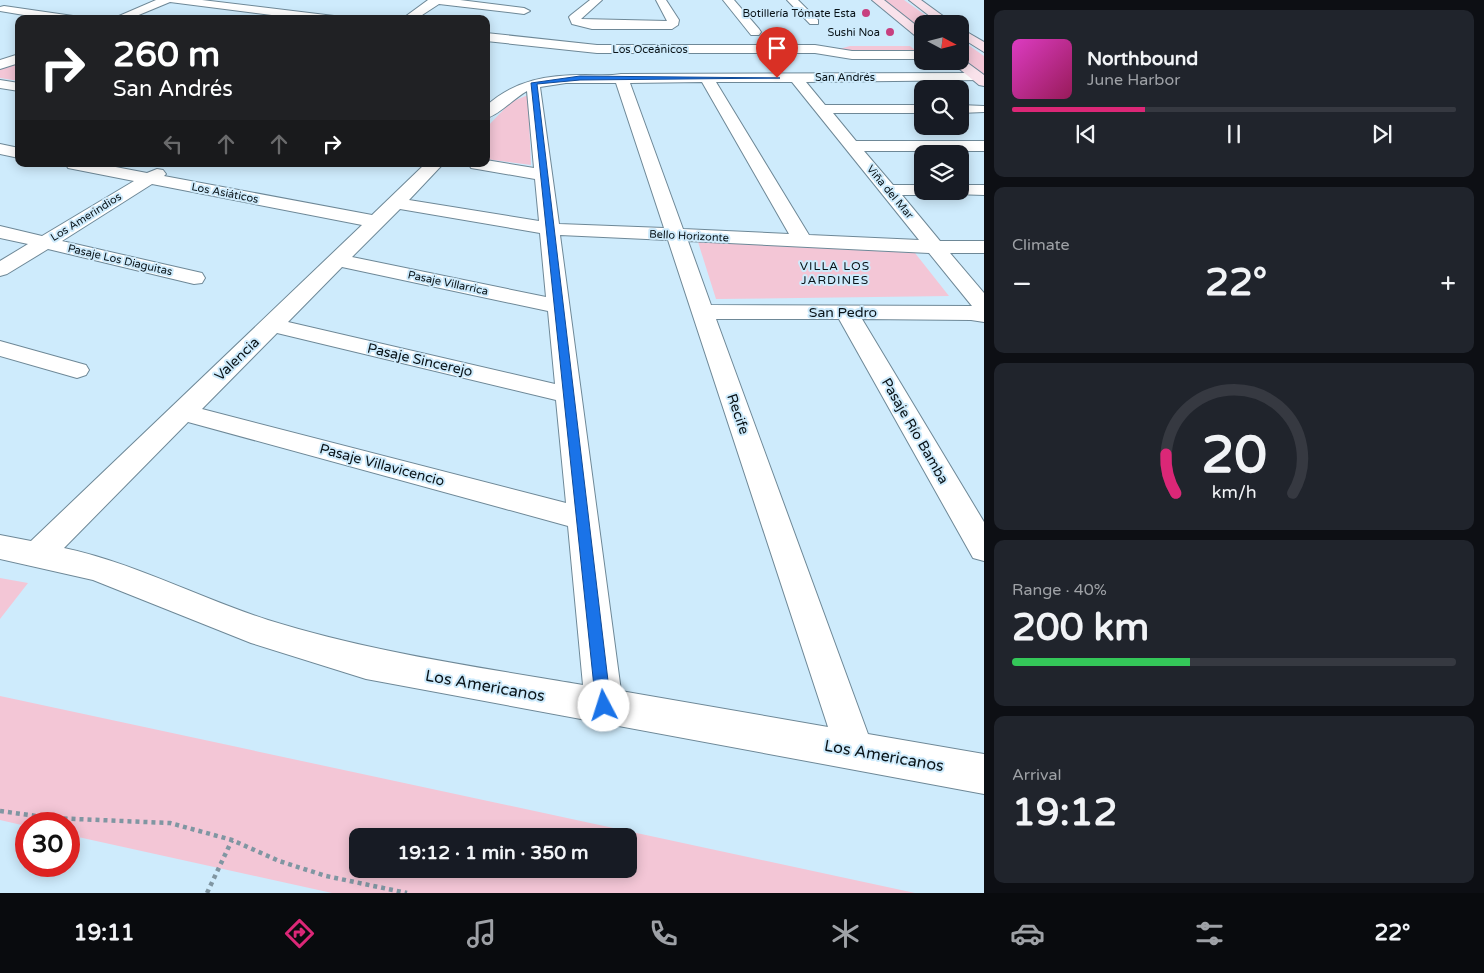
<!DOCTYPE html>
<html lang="en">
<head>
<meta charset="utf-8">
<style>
	:root { --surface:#171b24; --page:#20242c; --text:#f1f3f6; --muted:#9ea1a6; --line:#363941; --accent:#db2777 }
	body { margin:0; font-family:"Varela Round",sans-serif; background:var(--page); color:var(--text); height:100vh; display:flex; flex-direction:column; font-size:19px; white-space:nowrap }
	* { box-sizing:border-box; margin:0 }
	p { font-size:16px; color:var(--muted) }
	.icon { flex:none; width:28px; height:28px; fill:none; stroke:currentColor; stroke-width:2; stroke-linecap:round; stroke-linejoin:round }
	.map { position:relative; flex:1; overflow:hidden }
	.details { display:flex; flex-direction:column; gap:10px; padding:10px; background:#0d0f14; width:500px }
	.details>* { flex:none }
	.hud { position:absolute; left:15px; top:15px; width:475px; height:152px; border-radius:10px; box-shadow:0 2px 12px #0003; background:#202124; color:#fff; overflow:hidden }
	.needle { width:32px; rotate:97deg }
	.fabs { position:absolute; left:914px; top:15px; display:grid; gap:10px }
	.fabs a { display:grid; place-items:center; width:55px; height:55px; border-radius:10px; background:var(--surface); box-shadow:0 2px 12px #0003; font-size:25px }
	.speed { position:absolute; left:15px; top:812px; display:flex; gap:10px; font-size:25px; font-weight:700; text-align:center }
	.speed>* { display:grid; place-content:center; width:65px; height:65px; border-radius:50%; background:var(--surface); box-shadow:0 2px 12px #0003; line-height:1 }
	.speed .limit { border:8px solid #d22; background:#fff; color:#111 }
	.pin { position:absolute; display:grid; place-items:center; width:42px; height:42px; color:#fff; margin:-51px -21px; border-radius:50% 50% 50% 0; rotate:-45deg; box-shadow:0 0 5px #0007 }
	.pin .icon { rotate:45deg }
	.me { position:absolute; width:55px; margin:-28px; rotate:355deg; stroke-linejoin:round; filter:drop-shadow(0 0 4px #0008) }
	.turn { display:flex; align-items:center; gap:18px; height:105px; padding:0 15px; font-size:22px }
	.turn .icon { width:65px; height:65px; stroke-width:2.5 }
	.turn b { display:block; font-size:35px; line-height:42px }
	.lanes { display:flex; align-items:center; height:48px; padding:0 15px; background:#0003; justify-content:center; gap:25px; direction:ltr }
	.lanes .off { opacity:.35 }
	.big { font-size:38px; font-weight:700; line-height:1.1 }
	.details .widget { flex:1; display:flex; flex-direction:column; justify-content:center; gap:8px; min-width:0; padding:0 18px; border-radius:10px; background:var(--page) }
	.details .dial { align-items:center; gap:0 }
	.dial svg { height:130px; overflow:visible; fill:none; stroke:var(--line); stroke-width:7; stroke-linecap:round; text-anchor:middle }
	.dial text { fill:var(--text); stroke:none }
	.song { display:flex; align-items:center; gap:15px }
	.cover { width:60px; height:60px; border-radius:8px; background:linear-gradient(135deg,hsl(310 70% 55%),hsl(330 70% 35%)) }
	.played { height:5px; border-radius:2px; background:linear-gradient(90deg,var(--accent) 30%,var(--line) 30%) }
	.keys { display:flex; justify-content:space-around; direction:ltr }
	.heat { display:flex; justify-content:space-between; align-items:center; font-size:28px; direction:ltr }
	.charge { height:8px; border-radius:4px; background:linear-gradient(90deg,#34c759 40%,var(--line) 0) }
	.trip { position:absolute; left:349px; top:828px; width:288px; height:50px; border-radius:10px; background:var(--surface); box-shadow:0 2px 12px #0003; font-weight:700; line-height:50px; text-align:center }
	.dock { display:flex; height:80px; justify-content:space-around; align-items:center; background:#090b0e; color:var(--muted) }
	.dock .icon { width:35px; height:35px }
	.dock .on { color:var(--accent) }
	.dock b { font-size:22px; color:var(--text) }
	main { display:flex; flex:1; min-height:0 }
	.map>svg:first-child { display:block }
	.green { fill:#f3c6d6; fill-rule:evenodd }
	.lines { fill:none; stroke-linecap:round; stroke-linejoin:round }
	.street-casing { stroke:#6e8897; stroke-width:2 }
	.secondary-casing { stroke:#6e8897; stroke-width:2 }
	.path { stroke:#8096a2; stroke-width:4.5; stroke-dasharray:4 4; stroke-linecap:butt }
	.street { fill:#fff; fill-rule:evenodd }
	.secondary { fill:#f9e2eb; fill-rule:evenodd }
	.route { fill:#1a73e8; stroke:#114b97 }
	.poi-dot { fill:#c7407f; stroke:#ceebfc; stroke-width:2 }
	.labels { text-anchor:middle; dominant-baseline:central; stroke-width:4; stroke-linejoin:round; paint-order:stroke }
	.far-poi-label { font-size:11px; fill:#091318; stroke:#ceebfc; text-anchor:end }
	.far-street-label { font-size:11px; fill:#091318; stroke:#ceebfc }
	.far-neighbourhood-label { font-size:12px; letter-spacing:1px; fill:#091318; stroke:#ceebfc }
	.street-label { font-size:14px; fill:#091318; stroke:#ceebfc }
	.near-street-label { font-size:16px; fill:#091318; stroke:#ceebfc }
</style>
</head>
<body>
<main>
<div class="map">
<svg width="984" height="893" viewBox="0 0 984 893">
	<rect width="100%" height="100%" fill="#ceebfc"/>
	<path class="green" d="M 881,0 L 904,0 L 938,24 L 922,24 L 922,31 Z
		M 960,39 L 984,56 L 984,77 L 960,59 Z
		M 850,46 L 910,46 L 919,53 L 854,53 L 839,49 Z
		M 19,62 L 19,81 L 0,78 L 0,69 Z
		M 528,95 L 531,165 L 486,159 L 486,128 L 511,102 Z
		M 698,242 L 915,253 L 949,296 L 716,299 Z
		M 0,578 L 28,583 L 0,619 Z
		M 0,696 L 915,893 L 332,893 L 69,835 L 69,824 L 26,824 L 26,826 L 0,820 ZM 358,836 L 628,836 L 628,869 L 358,869 Z"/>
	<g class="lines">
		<g class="street-casing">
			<path id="street" d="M 156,0 L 202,0 L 334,16 L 340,19 L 303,19 L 170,2 L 129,19 L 112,19 Z
				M 428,0 L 460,0 L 524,8 L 530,11 L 524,14 L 439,4 L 416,19 L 402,19 Z
				M 590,0 L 602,0 L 581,19 L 667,21 L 656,0 L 666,0 L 679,20 L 678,25 L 672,29 L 592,29 L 572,24 L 569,17 L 571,15 Z
				M 723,0 L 734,0 L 759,29 L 761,32 L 759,35 L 751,35 Z
				M 787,0 L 798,0 L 818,20 L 818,24 L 810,24 Z
				M 4,6 L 73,16 L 79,19 L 48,19 L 0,11 L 0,7 Z
				M 486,33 L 597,45 L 815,45 L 852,51 L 922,51 L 922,59 L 852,59 L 815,53 L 597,53 L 486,41 Z
				M 19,54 L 19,63 L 0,69 L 0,60 Z
				M 977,73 L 982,74 L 984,77 L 982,80 L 806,82 L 825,105 L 922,105 L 922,113 L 833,113 L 856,141 L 984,141 L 984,151 L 864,151 L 893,185 L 922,185 L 922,191 L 930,191 L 922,195 L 902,195 L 940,241 L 984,241 L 984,253 L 950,253 L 984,293 L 984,322 L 971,320 L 862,319 L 984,522 L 984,561 L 973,558 L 839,319 L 716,319 L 868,734 L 984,754 L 984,794 L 366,679 L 251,643 L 93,580 L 0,559 L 0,535 L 31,541 L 362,225 L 152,184 L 62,241 L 202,273 L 205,278 L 202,283 L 194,284 L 48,249 L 7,274 L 0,276 L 0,261 L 28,244 L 0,238 L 0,226 L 42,236 L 134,181 L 68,168 L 66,164 L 100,164 L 147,173 L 157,169 L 163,170 L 166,174 L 164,176 L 372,215 L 425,164 L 443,164 L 409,200 L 539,221 L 535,179 L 477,169 L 471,168 L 469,164 L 486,164 L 486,160 L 534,168 L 527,91 C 514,98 498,116 486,118 L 486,106 C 516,79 548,75 586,75 C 598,75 610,76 621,74 ZM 702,82 L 789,234 L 683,229 L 630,83 ZM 716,82 L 792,82 L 919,240 L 809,235 ZM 566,83 L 616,83 L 664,228 L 559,224 L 540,87 ZM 400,209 L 540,233 L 546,297 L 352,257 ZM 560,235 L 668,240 L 828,727 L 621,691 ZM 688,241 L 929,253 L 972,306 L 711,305 ZM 342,267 L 548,311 L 555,384 L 288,322 ZM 277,333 L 556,400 L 566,503 L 202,409 ZM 188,422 L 568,526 L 583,685 C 477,667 370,652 268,620 C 199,598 135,563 64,548 Z
				M 0,80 L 19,83 L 19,91 L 0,88 Z
				M 960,105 L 984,106 L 984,112 L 960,113 Z
				M 0,144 L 19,148 L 19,158 L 0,154 Z
				M 960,185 L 984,185 L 984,195 L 954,194 L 952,191 L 960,191 Z
				M 0,341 L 86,365 L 89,370 L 86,375 L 77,378 L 0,356 Z"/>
		</g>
		<g class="secondary-casing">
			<path id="secondary" d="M 872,0 L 884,0 L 922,30 L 922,39 L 918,38 Z
				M 909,0 L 921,0 L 954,24 L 940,24 Z
				M 960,28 L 984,42 L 984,52 L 960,37 Z
				M 961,58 L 984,75 L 984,86 L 979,85 L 950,61 L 960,61 Z"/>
		</g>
		<path class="path" d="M 0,811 L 51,818 L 170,823 L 232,840 L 279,861 L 326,876 L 407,893
			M 207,893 L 232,840"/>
		<use href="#street" class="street"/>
		<use href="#secondary" class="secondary"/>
	</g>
	<path class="route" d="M 580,76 L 780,78 L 580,80 L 537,84 L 611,706 L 609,712 L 604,714 L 598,712 L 596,706 L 531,83 Z"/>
	<g class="poi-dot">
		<circle cx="866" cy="13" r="5"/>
		<circle cx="890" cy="32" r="5"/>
	</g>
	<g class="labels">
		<g class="far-poi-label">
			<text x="856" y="13">Botillería Tómate Esta</text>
			<text x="880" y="32">Sushi Noa</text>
		</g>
		<g class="far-street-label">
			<text x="650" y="49">Los Oceánicos</text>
			<text x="845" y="77">San Andrés</text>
			<text transform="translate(890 192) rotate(50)">Viña del Mar</text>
			<text transform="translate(225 193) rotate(11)">Los Asiáticos</text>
			<text transform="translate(86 217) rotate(-32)">Los Amerindios</text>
			<text transform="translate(689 236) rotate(3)">Bello Horizonte</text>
			<text transform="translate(120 260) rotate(13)">Pasaje Los Diaguitas</text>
			<text transform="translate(448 283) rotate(12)">Pasaje Villarrica</text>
		</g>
		<g class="far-neighbourhood-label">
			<text x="835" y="266">VILLA LOS<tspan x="835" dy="14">JARDINES</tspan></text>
		</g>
		<g class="street-label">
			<text x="843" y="312">San Pedro</text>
			<text transform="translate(237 359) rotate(-44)">Valencia</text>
			<text transform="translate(420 360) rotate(13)">Pasaje Sincerejo</text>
			<text transform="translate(738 414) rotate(71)">Recife</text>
			<text transform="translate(915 431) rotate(60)">Pasaje Río Bamba</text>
			<text transform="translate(382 465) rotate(15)">Pasaje Villavicencio</text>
		</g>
		<g class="near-street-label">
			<text transform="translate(485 686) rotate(10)">Los Americanos</text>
			<text transform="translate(884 756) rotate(10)">Los Americanos</text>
		</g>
	</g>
</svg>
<div class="fabs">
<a><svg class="needle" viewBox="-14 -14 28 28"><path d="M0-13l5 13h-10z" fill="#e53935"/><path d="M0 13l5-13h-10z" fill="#9ea1a6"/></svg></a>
<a><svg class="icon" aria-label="search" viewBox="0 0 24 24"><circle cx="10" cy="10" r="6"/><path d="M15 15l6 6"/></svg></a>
<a><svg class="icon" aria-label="layers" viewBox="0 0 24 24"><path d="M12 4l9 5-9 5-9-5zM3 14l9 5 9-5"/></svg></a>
</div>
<div class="speed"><div class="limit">30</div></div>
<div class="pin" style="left:777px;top:78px;background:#d93025"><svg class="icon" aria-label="arrive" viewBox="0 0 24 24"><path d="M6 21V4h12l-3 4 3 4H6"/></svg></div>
<svg class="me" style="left:604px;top:706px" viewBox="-20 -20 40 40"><circle r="19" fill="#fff"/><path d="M0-13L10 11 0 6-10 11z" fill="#1a73e8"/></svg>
<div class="trip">19:12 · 1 min · 350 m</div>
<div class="hud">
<div class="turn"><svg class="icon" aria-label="right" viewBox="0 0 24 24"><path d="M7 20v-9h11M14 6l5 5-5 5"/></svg><div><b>260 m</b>San Andrés</div></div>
<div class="lanes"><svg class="icon off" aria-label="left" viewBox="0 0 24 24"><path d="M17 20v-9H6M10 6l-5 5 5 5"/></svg><svg class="icon off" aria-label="ahead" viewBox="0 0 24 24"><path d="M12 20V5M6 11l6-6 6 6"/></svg><svg class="icon off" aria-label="ahead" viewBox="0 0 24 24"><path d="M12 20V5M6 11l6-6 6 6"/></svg><svg class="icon" aria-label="right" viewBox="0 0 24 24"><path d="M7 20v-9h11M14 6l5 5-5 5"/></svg></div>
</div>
</div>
<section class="details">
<div class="widget">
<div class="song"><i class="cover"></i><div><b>Northbound</b><p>June Harbor</p></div></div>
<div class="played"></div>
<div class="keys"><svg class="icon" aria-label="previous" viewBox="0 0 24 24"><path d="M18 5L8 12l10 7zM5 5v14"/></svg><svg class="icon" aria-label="pause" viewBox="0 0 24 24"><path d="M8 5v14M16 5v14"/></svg><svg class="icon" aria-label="next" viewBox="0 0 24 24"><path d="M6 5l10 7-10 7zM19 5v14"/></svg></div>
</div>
<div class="widget"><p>Climate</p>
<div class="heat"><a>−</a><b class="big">22°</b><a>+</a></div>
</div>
<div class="widget dial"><svg viewBox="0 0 100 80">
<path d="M14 69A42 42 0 1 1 86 69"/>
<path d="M14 69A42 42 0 0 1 8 45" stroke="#db2777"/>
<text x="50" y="56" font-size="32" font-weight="700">20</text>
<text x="50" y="72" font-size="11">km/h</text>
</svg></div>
<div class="widget"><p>Range · 40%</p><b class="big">200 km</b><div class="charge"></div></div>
<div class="widget"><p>Arrival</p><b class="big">19:12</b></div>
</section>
</main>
<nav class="dock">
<b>19:11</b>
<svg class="icon on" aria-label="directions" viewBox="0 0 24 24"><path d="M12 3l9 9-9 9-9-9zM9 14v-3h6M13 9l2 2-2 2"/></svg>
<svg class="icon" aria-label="music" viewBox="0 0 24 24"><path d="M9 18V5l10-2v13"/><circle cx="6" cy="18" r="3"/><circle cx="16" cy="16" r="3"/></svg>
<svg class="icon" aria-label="phone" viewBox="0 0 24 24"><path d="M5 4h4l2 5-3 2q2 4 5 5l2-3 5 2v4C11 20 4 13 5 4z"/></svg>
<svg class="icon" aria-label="climate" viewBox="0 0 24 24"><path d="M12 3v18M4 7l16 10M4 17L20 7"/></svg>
<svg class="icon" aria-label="car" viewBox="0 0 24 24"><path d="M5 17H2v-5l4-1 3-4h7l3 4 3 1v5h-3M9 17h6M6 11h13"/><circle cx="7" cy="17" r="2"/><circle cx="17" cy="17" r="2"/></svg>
<svg class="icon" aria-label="filters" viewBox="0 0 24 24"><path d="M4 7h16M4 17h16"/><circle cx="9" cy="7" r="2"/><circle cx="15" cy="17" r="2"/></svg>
<b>22°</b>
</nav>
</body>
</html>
